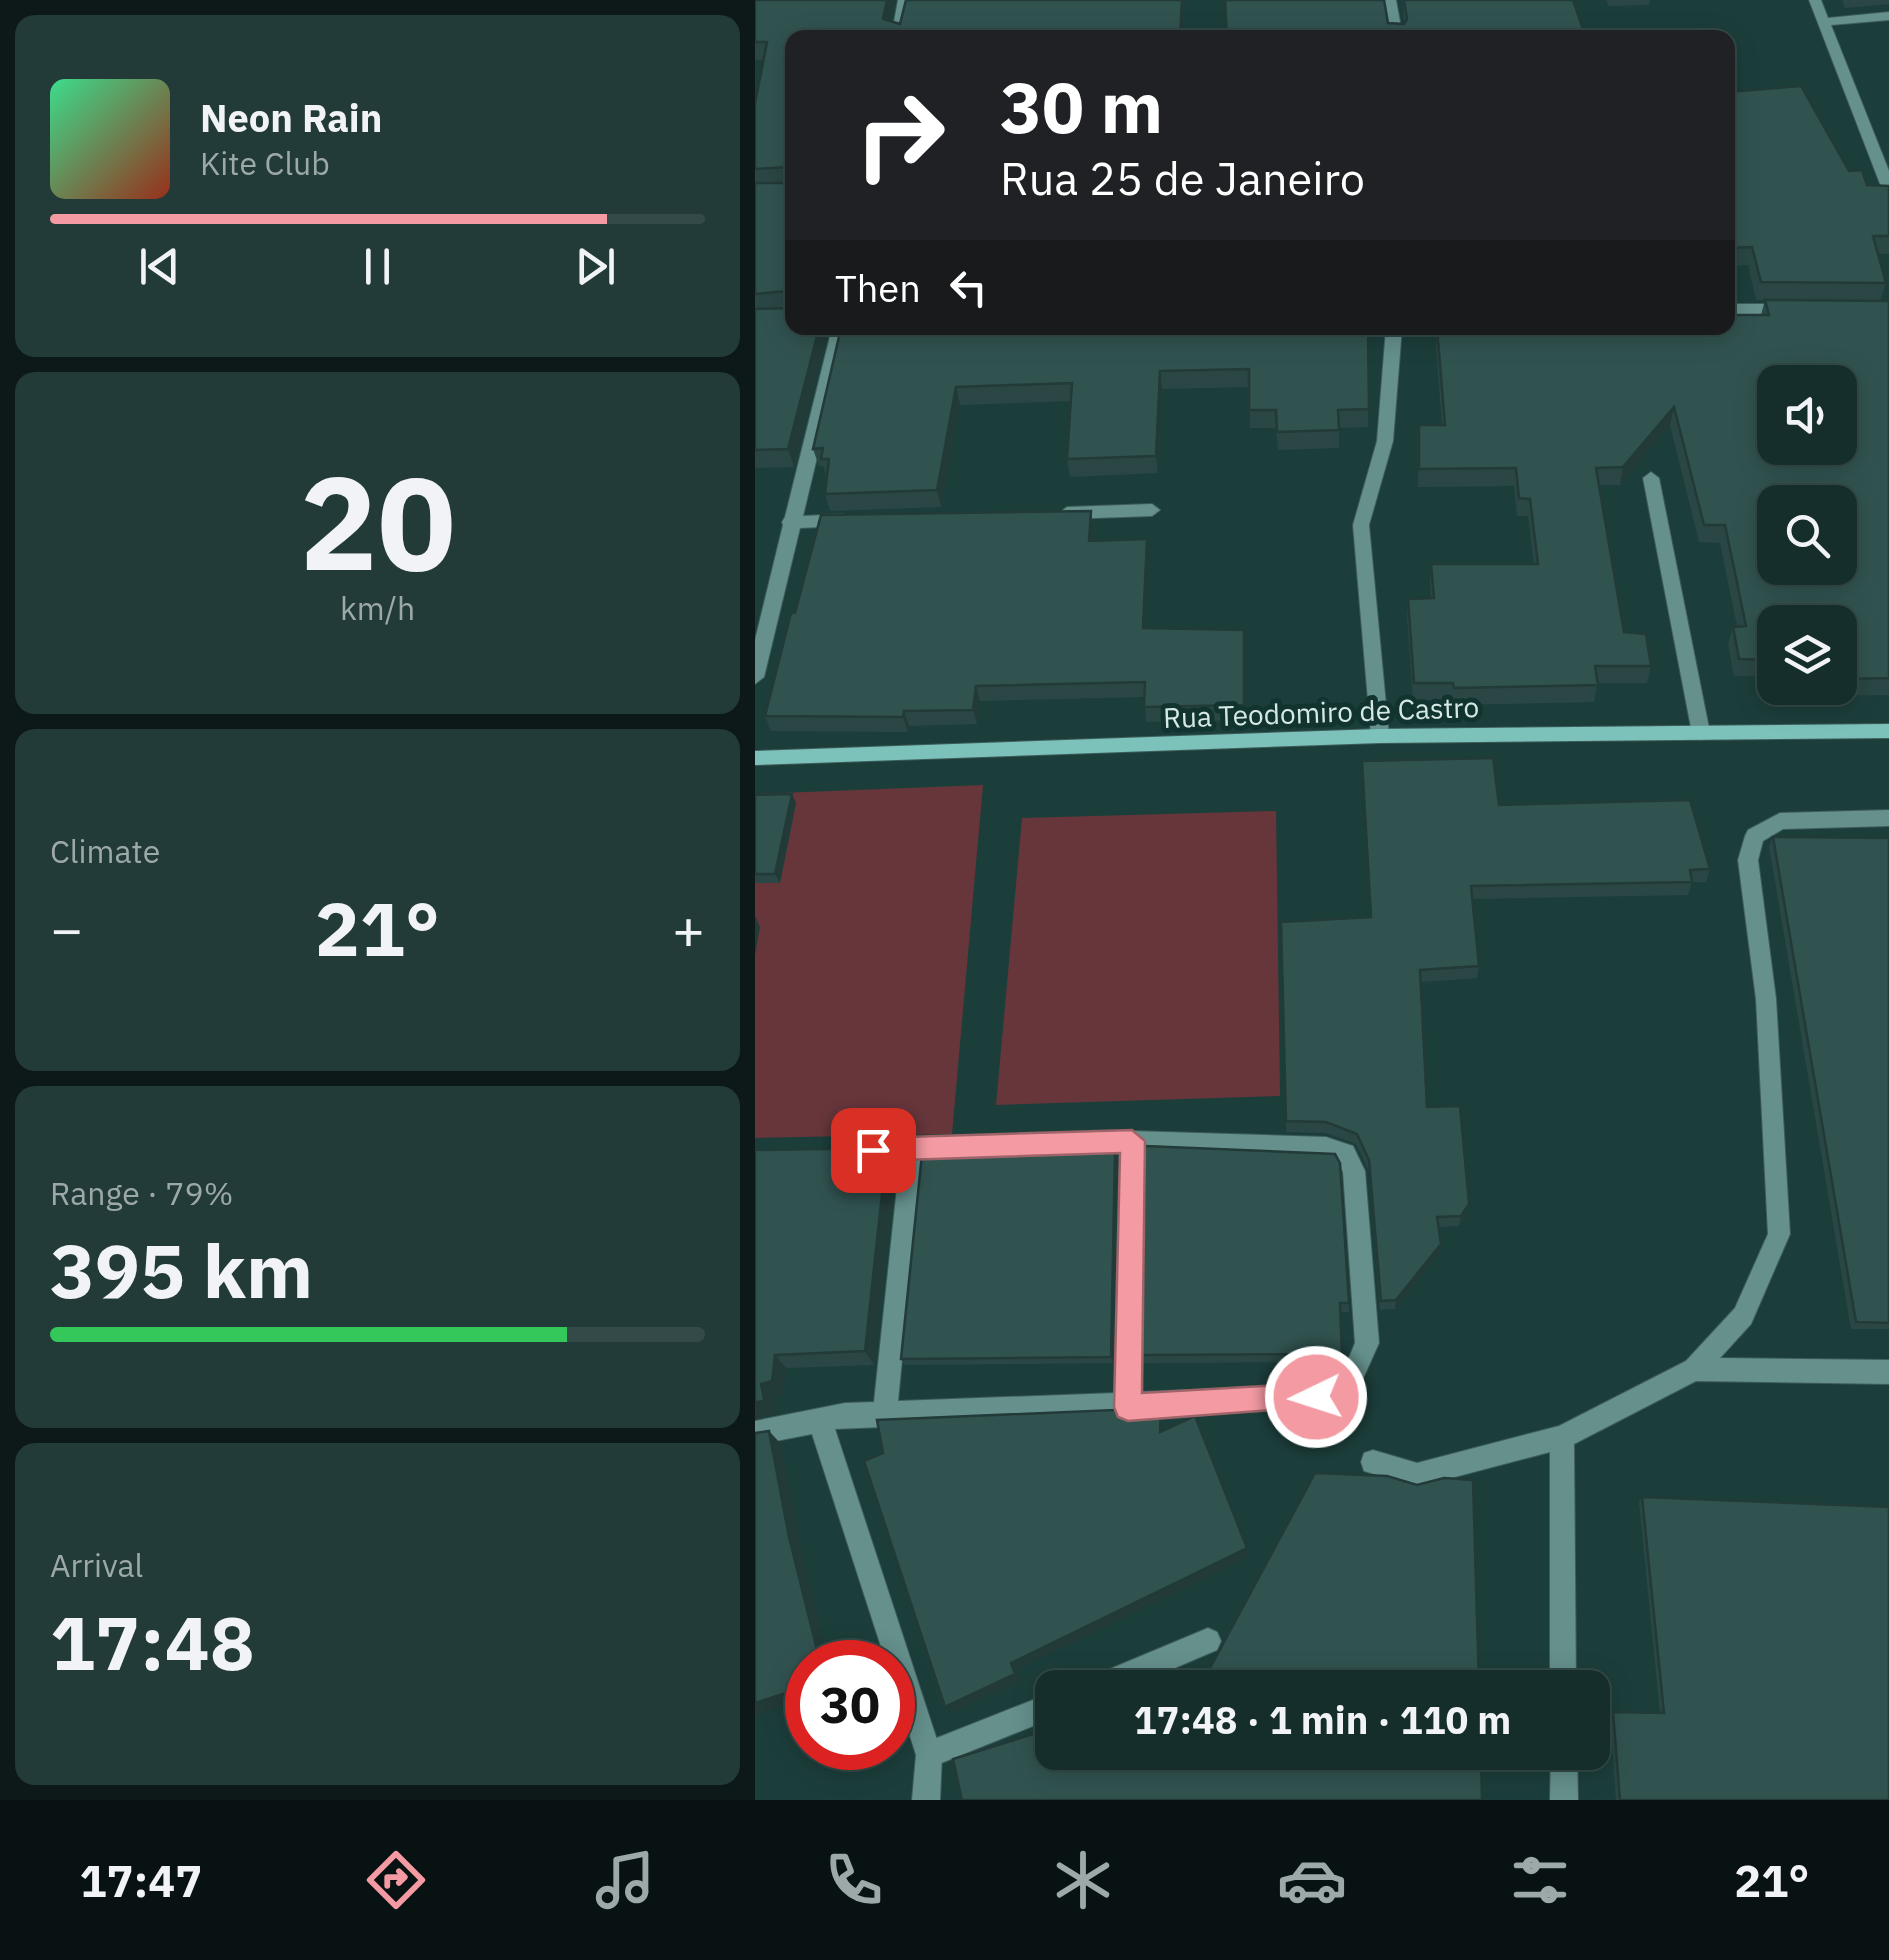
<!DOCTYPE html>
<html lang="en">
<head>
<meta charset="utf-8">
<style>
	:root { --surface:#152e2c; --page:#223a38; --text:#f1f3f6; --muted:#9da8a9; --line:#344a48; --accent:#f49aa2 }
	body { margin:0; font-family:"IBM Plex Sans",sans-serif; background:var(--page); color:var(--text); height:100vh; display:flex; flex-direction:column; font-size:38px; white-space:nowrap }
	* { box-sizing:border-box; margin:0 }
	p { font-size:32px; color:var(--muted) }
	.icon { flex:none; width:55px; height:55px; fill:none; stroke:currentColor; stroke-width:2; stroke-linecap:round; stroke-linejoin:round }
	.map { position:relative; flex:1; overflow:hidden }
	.drawer { display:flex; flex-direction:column; gap:15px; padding:15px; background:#0c1918; width:755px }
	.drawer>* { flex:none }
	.hud { position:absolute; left:30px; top:30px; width:950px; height:305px; border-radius:20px; box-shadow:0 5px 25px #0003,0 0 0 2px var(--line); background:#202124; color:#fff; overflow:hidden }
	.buttons { position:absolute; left:1002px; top:365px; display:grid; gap:20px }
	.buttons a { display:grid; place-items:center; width:100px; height:100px; border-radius:20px; background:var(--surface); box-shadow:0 5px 25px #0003,0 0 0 2px var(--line); font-size:50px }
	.speed { position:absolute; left:30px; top:1640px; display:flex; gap:20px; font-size:50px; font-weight:700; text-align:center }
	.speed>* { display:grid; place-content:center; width:130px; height:130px; border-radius:50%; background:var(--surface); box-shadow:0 5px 25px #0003,0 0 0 2px var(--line); line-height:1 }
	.speed .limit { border:15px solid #d22; background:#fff; color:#111 }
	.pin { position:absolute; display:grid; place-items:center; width:85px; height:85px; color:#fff; margin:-42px; border-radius:20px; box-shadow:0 5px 15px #0006 }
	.me { position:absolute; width:110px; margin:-55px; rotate:266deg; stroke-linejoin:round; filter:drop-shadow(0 0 8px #0008) }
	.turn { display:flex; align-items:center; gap:35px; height:210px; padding:0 50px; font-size:45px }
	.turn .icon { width:130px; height:130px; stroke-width:2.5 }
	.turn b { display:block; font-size:70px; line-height:85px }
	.then { display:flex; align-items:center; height:95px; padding:0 50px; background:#0003; gap:20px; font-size:38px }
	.big { font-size:75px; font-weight:700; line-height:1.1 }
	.drawer .card { flex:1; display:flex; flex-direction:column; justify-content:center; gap:15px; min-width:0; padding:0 35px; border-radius:20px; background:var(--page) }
	.drawer .dial { align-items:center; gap:0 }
	.dial b { font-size:130px; line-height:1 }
	.song { display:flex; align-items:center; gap:30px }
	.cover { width:120px; height:120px; border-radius:15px; background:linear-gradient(135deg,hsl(150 70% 55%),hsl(10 70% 35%)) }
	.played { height:10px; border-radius:5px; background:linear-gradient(90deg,var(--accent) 85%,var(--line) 85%) }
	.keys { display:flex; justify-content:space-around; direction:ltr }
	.heat { display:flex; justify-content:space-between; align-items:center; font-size:55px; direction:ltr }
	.charge { height:15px; border-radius:8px; background:linear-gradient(90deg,#34c759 79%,var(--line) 0) }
	.trip { position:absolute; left:280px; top:1670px; width:575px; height:100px; border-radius:20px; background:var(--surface); box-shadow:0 5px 25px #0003,0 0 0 2px var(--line); font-weight:700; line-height:100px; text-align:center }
	.tabs { display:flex; height:160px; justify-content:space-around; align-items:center; background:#081212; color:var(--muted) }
	.tabs .icon { width:70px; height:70px }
	.tabs .current { color:var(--accent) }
	.tabs b { font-size:45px; color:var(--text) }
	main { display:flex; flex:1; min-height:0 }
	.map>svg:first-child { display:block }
	.green { fill:#66363b }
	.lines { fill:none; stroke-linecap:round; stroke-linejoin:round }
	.lane-casing { stroke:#3e5d5a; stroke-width:2 }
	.street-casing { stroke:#3e5d5a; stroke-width:2 }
	.secondary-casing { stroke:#3e5d5a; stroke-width:2 }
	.lane { fill:#65908c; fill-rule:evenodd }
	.street { fill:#65908c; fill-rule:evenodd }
	.secondary { fill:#7cc2bb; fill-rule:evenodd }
	.wall { fill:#2a4745 }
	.shaded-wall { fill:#223a38 }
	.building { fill:#315350; stroke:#223a38; stroke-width:2.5; fill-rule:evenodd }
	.route { fill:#f49aa2; stroke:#9f6469; stroke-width:2.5 }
	.labels { text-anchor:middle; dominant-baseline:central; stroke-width:10; stroke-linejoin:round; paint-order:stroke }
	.street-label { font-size:28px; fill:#d7e9e7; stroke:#113431 }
</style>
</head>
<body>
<main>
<section class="drawer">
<div class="card">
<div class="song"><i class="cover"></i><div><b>Neon Rain</b><p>Kite Club</p></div></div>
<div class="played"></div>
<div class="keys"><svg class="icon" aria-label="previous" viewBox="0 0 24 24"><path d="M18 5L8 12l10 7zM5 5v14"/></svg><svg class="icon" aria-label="pause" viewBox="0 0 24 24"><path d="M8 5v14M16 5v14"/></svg><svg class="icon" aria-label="next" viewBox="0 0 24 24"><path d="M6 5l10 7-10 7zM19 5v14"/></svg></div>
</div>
<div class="card dial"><b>20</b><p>km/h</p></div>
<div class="card"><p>Climate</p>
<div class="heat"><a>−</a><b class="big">21°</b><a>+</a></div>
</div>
<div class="card"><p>Range · 79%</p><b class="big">395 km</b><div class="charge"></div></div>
<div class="card"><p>Arrival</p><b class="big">17:48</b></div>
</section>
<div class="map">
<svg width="1134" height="1800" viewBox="0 0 1134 1800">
	<rect width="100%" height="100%" fill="#1c3e3b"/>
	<path class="green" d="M 228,785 L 197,1134 L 0,1138 L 0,794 Z
		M 521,811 L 525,1096 L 241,1105 L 267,818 Z"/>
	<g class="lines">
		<g class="lane-casing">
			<path id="lane" d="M 1134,810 L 1134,826 L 1028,829 L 1008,841 L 1003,860 L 1021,999 L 1035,1234 L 996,1324 L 965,1358 L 1134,1360 L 1134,1384 L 941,1381 L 819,1444 L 821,1688 L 795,1688 L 795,1452 L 662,1487 L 609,1471 L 606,1462 L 609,1453 L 618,1450 L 662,1463 L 804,1426 L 931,1361 L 980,1308 L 1013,1234 L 1001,999 L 983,860 L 990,836 L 993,830 L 1025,813 Z
				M 453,1628 L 462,1632 L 466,1641 L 462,1650 L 373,1688 L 327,1688 L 331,1679 Z
				M 298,1692 L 298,1718 L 174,1768 L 164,1765 L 161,1755 L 164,1745 Z
				M 796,1752 L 822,1752 L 823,1800 L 795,1800 Z"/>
		</g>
		<g class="street-casing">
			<path id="street" d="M 143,0 L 155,0 L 149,38 L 136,38 Z
				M 629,0 L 641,0 L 648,38 L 635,38 Z
				M 1054,0 L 1066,0 L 1073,18 L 1134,12 L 1134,20 L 1076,25 L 1134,171 L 1134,193 L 1127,189 Z
				M 972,304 L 1032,304 L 1040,309 L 1032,314 L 972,314 Z
				M 77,328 L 93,328 L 48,516 L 88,514 L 96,520 L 88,526 L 45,528 L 9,677 L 0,684 L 0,640 L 28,525 L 27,522 L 30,517 Z
				M 631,328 L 647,328 L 638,441 L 614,525 L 634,736 L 625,743 L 616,736 L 598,525 L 622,441 Z
				M 896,472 L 904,478 L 955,733 L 946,740 L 937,733 L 888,478 Z
				M 397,504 L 405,510 L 397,516 L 312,519 L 304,513 L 312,507 Z
				M 377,1131 L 571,1137 L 598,1146 L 610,1171 L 624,1343 L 606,1383 L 561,1409 L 80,1429 L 187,1755 L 185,1800 L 157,1800 L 161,1755 L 138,1683 L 138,1662 L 131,1662 L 57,1434 L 0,1445 L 0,1421 L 90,1403 L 119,1402 L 145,1159 L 107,1160 L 99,1157 L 96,1150 L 99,1143 L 107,1140 ZM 366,1151 L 361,1393 L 143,1401 L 167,1158 ZM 388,1151 L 571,1157 L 582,1161 L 588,1172 L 600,1343 L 590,1367 L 558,1385 L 385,1392 Z"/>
		</g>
		<g class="secondary-casing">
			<path id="secondary" d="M 1134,724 L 1134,738 L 625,743 L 0,765 L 0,751 L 625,729 Z"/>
		</g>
		<use href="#lane" class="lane"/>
		<use href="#street" class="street"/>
		<use href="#secondary" class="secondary"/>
	</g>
	<path class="wall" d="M 0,0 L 140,0 L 136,21 L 145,24 L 151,0 L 430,0 L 427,38 L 38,38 L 38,328 L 74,328 L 39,467 L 0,468 L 0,104 L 8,60 L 0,60 Z
		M 648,0 L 818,0 L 831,38 L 633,23 L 649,24 Z
		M 851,0 L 895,0 L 894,5 L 854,6 Z
		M 1087,0 L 1134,0 L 1134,4 L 1090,8 Z
		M 972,92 L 1094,171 L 1112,185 L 1134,186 L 1134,254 L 1123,254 L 1131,283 L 1125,301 L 1134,301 L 1134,695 L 1066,696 L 1064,688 L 1085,688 L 1085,622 L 1020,622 L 1020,677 L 979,676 L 973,644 L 978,627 L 982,626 L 965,543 L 944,542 L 915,425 L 865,485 L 844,485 L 869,632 L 896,666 L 892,683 L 842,683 L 839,702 L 697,705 L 696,700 L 658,700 L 652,616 L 653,599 L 676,598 L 675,581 L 676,564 L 779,564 L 773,516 L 762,516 L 759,486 L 663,487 L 664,425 L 687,425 L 681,346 L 682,328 L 1006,315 L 1010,300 L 1001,300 L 993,265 L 972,266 Z
		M 86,328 L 613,328 L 613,427 L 584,428 L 584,448 L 523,450 L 521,428 L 495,428 L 494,387 L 407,389 L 403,473 L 315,477 L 312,459 L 316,401 L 205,405 L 186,507 L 75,511 L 70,494 L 72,477 L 68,466 L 64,466 L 58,449 Z
		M 338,527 L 337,541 L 392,539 L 394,554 L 390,628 L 490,645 L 490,720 L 391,722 L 389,697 L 225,701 L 222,724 L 154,726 L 153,732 L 16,731 L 10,716 L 40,613 Z
		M 607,761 L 744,805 L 955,869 L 951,882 L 937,882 L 933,895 L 717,899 L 724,966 L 722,978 L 666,982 L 672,1107 L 712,1214 L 704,1226 L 684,1227 L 686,1244 L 684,1254 L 640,1309 L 625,1310 L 614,1171 L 601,1144 L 571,1133 L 531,1132 L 526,922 L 615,917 Z
		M 0,795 L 41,803 L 25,883 L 0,883 Z
		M 1018,837 L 1134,838 L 1134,1329 L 1096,1329 L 1014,846 Z
		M 390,1146 L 594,1303 L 594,1312 L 585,1312 L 587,1362 L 389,1363 L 387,1355 Z
		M 0,1150 L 140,1165 L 119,1365 L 31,1368 L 28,1394 L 18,1398 L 20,1413 L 0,1420 Z
		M 360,1151 L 362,1158 L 358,1363 L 150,1365 L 146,1359 Z
		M 887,1497 L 1134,1800 L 861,1800 L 855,1715 L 858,1712 L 905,1713 L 884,1502 Z"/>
	<path class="shaded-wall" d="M 132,0 L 140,0 L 132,37 L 128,19 Z
		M 427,0 L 430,0 L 427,38 L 425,38 Z
		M 64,328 L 74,328 L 39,467 L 33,449 Z
		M 405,371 L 407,389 L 403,473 L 401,456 Z
		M 201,387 L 205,405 L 186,507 L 182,490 Z
		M 919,407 L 915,425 L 865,485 L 868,467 Z
		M 336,511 L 338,527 L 337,556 L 334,541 Z
		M 392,539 L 394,554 L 390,643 L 388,628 Z
		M 221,686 L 225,701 L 222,724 L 218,710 Z
		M 149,711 L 154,726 L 153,732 L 148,717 Z
		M 37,794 L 41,803 L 25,883 L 20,874 Z
		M 0,916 L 5,927 L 0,955 Z
		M 132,1148 L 140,1165 L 119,1365 L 110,1351 Z
		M 360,1151 L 362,1158 L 358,1363 L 356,1357 Z
		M 714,1204 L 712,1214 L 704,1226 L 706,1216 Z
		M 686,1244 L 684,1254 L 640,1309 L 641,1300 Z
		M 20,1355 L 31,1368 L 28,1394 L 18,1398 L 20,1413 L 0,1420 L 0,1403 L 6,1384 Z
		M 406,1408 L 409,1419 L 408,1443 L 405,1432 Z
		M 14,1431 L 26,1444 L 46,1548 L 74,1662 L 65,1662 L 34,1537 Z
		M 492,1548 L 493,1557 L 262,1670 L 266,1681 L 197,1713 L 190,1707 L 256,1663 Z
		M 52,1686 L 52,1698 L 0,1715 L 0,1703 Z"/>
	<path class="building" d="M 0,0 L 132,0 L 128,19 L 145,24 L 151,0 L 427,0 L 425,38 L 303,38 L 303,34 L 241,34 L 241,38 L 38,38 L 38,328 L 64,328 L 33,449 L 0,450 L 0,309 L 35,308 L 32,291 L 0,294 L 0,183 L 33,183 L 37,171 L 33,167 L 0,169 L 0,104 L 12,42 L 0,42 Z
		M 470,0 L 629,0 L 633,23 L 649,24 L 652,19 L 649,0 L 818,0 L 831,38 L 472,38 Z
		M 1046,86 L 1094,171 L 1107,170 L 1112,185 L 1134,186 L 1134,236 L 1118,236 L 1131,283 L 1006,282 L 997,247 L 972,248 L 972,125 L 979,125 L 972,113 L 972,92 Z
		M 1010,300 L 1134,301 L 1134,678 L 1085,679 L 1085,622 L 1020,622 L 1020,660 L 984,659 L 978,627 L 991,626 L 970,525 L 949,525 L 919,407 L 868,467 L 841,468 L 869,632 L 891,634 L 896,666 L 840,666 L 843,685 L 699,688 L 698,683 L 659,683 L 653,599 L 679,598 L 676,564 L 783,564 L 775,499 L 764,498 L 761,468 L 664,469 L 664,425 L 690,425 L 682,328 L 972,328 L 972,315 L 1014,315 ZM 1020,382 L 1085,382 L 1085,448 L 1020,448 ZM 1020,502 L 1085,502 L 1085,568 L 1020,568 Z
		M 86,328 L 613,328 L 614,409 L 583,410 L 584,430 L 522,432 L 521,410 L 494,410 L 494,369 L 405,371 L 401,456 L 312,459 L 317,383 L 201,387 L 182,490 L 70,494 L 74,459 L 66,459 L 68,448 L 58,449 Z
		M 336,511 L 334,541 L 392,539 L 388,628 L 489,630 L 489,705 L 389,707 L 390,682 L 221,686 L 218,710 L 149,711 L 148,717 L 10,716 L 36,613 L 40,613 L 66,515 Z
		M 738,758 L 744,805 L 935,800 L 955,869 L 935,870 L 937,882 L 716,886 L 724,966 L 665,970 L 672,1107 L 705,1106 L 714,1204 L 706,1216 L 682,1217 L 686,1244 L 641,1300 L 626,1301 L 614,1160 L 602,1134 L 571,1122 L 531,1121 L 526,922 L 616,917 L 607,761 Z
		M 37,794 L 20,874 L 0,874 L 0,795 Z
		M 1018,837 L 1134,838 L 1134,1323 L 1101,1322 Z
		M 390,1146 L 580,1154 L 585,1163 L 594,1303 L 585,1303 L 587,1354 L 387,1355 Z
		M 132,1148 L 110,1351 L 20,1355 L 17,1381 L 6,1384 L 9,1400 L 0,1403 L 0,1150 Z
		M 360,1151 L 356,1357 L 146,1359 L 167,1154 Z
		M 406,1408 L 405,1432 L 440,1416 L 492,1548 L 256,1663 L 260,1674 L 190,1707 L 109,1461 L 128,1453 L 122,1420 Z
		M 14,1431 L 34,1537 L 65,1662 L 52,1662 L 52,1686 L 0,1703 L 0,1433 Z
		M 560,1473 L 632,1476 L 662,1485 L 689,1478 L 718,1480 L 724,1688 L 427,1688 L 448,1681 Z
		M 887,1497 L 1134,1507 L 1134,1800 L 865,1800 L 858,1712 L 909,1713 Z
		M 298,1728 L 298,1752 L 726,1752 L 727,1800 L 207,1800 L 198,1759 Z"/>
	<path class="route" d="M 377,1130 L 390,1141 L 387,1393 L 561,1383 L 571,1387 L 575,1397 L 571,1406 L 373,1421 L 363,1417 L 359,1407 L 365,1153 L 118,1161 L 109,1158 L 105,1150 L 109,1142 L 118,1138 Z"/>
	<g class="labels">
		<g class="street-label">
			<text transform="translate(566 712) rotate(-2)">Rua Teodomiro de Castro</text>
		</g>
	</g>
</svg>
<div class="buttons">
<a><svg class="icon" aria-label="sound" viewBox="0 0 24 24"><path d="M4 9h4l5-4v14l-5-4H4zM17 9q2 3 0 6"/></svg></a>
<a><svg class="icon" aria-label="search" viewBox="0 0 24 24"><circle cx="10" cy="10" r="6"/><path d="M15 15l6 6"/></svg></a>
<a><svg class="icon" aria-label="layers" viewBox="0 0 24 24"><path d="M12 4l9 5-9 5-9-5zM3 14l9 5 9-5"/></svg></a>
</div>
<div class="speed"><div class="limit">30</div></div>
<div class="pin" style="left:118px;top:1150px;background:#d93025"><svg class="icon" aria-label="arrive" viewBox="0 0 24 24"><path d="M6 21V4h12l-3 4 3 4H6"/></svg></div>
<svg class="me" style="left:561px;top:1397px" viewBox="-20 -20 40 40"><circle r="17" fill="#f49aa2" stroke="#fff" stroke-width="3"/><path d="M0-11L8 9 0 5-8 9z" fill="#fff"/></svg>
<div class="trip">17:48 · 1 min · 110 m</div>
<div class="hud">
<div class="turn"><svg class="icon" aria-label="right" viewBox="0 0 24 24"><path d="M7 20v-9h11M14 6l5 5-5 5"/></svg><div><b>30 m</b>Rua 25 de Janeiro</div></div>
<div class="then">Then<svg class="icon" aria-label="left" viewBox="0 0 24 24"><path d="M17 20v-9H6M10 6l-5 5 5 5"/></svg></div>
</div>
</div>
</main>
<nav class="tabs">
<b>17:47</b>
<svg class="icon current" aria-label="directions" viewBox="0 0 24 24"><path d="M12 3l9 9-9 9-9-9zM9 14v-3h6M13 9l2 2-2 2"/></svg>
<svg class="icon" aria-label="music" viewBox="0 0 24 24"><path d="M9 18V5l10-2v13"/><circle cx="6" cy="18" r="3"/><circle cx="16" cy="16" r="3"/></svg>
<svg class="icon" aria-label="phone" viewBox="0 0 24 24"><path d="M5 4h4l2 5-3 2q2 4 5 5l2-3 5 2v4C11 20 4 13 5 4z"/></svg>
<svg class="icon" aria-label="climate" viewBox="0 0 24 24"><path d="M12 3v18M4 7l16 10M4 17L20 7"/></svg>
<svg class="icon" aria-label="car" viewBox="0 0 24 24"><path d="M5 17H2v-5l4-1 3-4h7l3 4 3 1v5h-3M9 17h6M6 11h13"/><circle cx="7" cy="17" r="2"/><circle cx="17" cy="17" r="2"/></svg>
<svg class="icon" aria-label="filters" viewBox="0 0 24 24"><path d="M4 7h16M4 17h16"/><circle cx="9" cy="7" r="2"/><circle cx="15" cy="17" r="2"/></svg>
<b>21°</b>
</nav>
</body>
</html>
